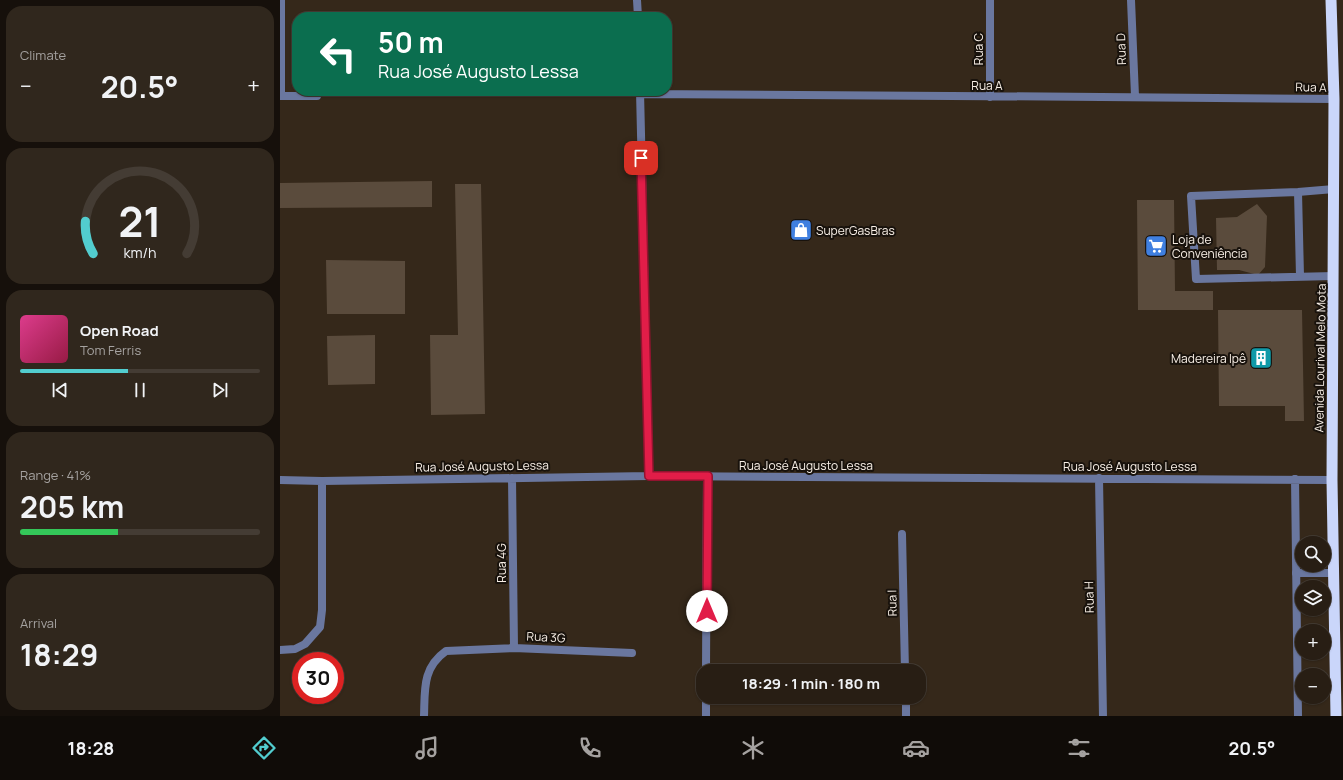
<!DOCTYPE html>
<html lang="en">
<head>
<meta charset="utf-8">
<style>
	:root { --surface:#281e14; --page:#30271d; --text:#f1f3f6; --muted:#a5a2a0; --line:#443c34; --accent:#52cdcf }
	body { margin:0; font-family:Manrope,sans-serif; background:var(--page); color:var(--text); height:100vh; display:flex; flex-direction:column; font-size:15px; white-space:nowrap }
	* { box-sizing:border-box; margin:0 }
	p { font-size:13px; color:var(--muted) }
	.icon { flex:none; width:22px; height:22px; fill:none; stroke:currentColor; stroke-width:2; stroke-linecap:round; stroke-linejoin:round }
	.map { position:relative; flex:1; overflow:hidden }
	.panel { display:flex; flex-direction:column; gap:6px; padding:6px; background:#16100b; width:280px }
	.panel>* { flex:none }
	.top-card { position:absolute; left:12px; top:12px; width:380px; height:84px; border-radius:16px; box-shadow:0 1px 3px #0004,0 0 0 1px var(--line); background:#0b6e4f; color:#fff; overflow:hidden }
	.tools { position:absolute; left:1015px; top:536px; display:grid; gap:8px }
	.tools a { display:grid; place-items:center; width:36px; height:36px; border-radius:50%; background:var(--surface); box-shadow:0 1px 3px #0004,0 0 0 1px var(--line); font-size:20px }
	.speed { position:absolute; left:12px; top:652px; display:flex; gap:8px; font-size:20px; font-weight:700; text-align:center }
	.speed>* { display:grid; place-content:center; width:52px; height:52px; border-radius:50%; background:var(--surface); box-shadow:0 1px 3px #0004,0 0 0 1px var(--line); line-height:1 }
	.speed .limit { border:6px solid #d22; background:#fff; color:#111 }
	.pin { position:absolute; display:grid; place-items:center; width:34px; height:34px; color:#fff; margin:-17px; border-radius:8px; box-shadow:0 2px 6px #0006 }
	.me { position:absolute; width:44px; margin:-22px; rotate:0deg; stroke-linejoin:round; filter:drop-shadow(0 0 3px #0008) }
	.turn { display:flex; align-items:center; gap:14px; height:84px; padding:0 20px; font-size:18px }
	.turn .icon { width:52px; height:52px; stroke-width:2.5 }
	.turn b { display:block; font-size:28px; line-height:34px }
	.big { font-size:30px; font-weight:700; line-height:1.1 }
	.panel .tile { flex:1; display:flex; flex-direction:column; justify-content:center; gap:6px; min-width:0; padding:0 14px; border-radius:16px; background:var(--page) }
	.panel .dial { align-items:center; gap:0 }
	.dial svg { height:104px; overflow:visible; fill:none; stroke:var(--line); stroke-width:7; stroke-linecap:round; text-anchor:middle }
	.dial text { fill:var(--text); stroke:none }
	.song { display:flex; align-items:center; gap:12px }
	.cover { width:48px; height:48px; border-radius:6px; background:linear-gradient(135deg,hsl(330 70% 55%),hsl(340 70% 35%)) }
	.played { height:4px; border-radius:2px; background:linear-gradient(90deg,var(--accent) 45%,var(--line) 45%) }
	.keys { display:flex; justify-content:space-around; direction:ltr }
	.heat { display:flex; justify-content:space-between; align-items:center; font-size:22px; direction:ltr }
	.charge { height:6px; border-radius:3px; background:linear-gradient(90deg,#34c759 41%,var(--line) 0) }
	.trip { position:absolute; left:416px; top:664px; width:230px; height:40px; border-radius:16px; background:var(--surface); box-shadow:0 1px 3px #0004,0 0 0 1px var(--line); font-weight:700; line-height:40px; text-align:center }
	.tabs { display:flex; height:64px; justify-content:space-around; align-items:center; background:#100c08; color:var(--muted) }
	.tabs .icon { width:28px; height:28px }
	.tabs .selected { color:var(--accent) }
	.tabs b { font-size:18px; color:var(--text) }
	main { display:flex; flex:1; min-height:0 }
	.map>svg:first-child { display:block }
	.building { fill:#5a4b3c }
	.lines { fill:none; stroke-linecap:round; stroke-linejoin:round }
	.service { stroke:#6a779f; stroke-width:8 }
	.minor { stroke:#6a779f; stroke-width:8 }
	.trunk { stroke:#cad6fa; stroke-width:11 }
	.route-casing { stroke:#92132f; stroke-width:10 }
	.route { stroke:#e11d48; stroke-width:7 }
	.labels { text-anchor:middle; dominant-baseline:central; stroke-width:4; stroke-linejoin:round; paint-order:stroke }
	.street-label { font-size:12px; fill:#f8efe6; stroke:#18120c }
	.poi-label { font-size:12px; fill:#f8efe6; stroke:#18120c; text-anchor:start }
</style>
</head>
<body>
<main>
<section class="panel">
<div class="tile"><p>Climate</p>
<div class="heat"><a>−</a><b class="big">20.5°</b><a>+</a></div>
</div>
<div class="tile dial"><svg viewBox="0 0 100 80">
<path d="M14 69A42 42 0 1 1 86 69"/>
<path d="M14 69A42 42 0 0 1 8 44" stroke="#52cdcf"/>
<text x="50" y="56" font-size="32" font-weight="700">21</text>
<text x="50" y="72" font-size="11">km/h</text>
</svg></div>
<div class="tile">
<div class="song"><i class="cover"></i><div><b>Open Road</b><p>Tom Ferris</p></div></div>
<div class="played"></div>
<div class="keys"><svg class="icon" aria-label="previous" viewBox="0 0 24 24"><path d="M18 5L8 12l10 7zM5 5v14"/></svg><svg class="icon" aria-label="pause" viewBox="0 0 24 24"><path d="M8 5v14M16 5v14"/></svg><svg class="icon" aria-label="next" viewBox="0 0 24 24"><path d="M6 5l10 7-10 7zM19 5v14"/></svg></div>
</div>
<div class="tile"><p>Range · 41%</p><b class="big">205 km</b><div class="charge"></div></div>
<div class="tile"><p>Arrival</p><b class="big">18:29</b></div>
</section>
<div class="map">
<svg width="1063" height="716" viewBox="0 0 1063 716">
	<rect width="100%" height="100%" fill="#35281a"/>
	<path class="building" d="M 152,181 L 152,207 L 0,208 L 0,183 Z
		M 175,184 L 201,184 L 205,414 L 151,415 L 150,335 L 178,335 Z
		M 857,200 L 894,200 L 895,291 L 933,291 L 933,310 L 858,310 Z
		M 977,204 L 987,216 L 985,267 L 978,275 L 959,270 L 937,270 L 936,218 L 957,217 Z
		M 46,260 L 125,261 L 125,314 L 47,314 Z
		M 938,310 L 1022,310 L 1024,421 L 1005,421 L 1005,406 L 939,406 Z
		M 95,335 L 95,384 L 48,385 L 47,336 Z"/>
	<g class="lines">
		<path class="service" d="M 1054,189 L 1018,192 L 911,196 L 916,279 L 1054,276
			M 1018,192 L 1020,276
			M 1016,573 L 1054,573"/>
		<path class="minor" d="M 357,0 L 358,17
			M 710,0 L 710,97
			M 851,0 L 855,96
			M 360,91 L 369,476
			M 360,94 C 591,96 823,96 1054,99
			M 0,96 L 37,96
			M 1,96 L 1,0
			M 232,478 L 234,648
			M 819,478 L 823,716
			M 1015,479 L 1018,716
			M 0,480 L 42,481 L 369,476 L 1052,480
			M 622,534 L 625,671
			M 0,650 L 15,649 L 25,644 L 40,627 L 42,610 L 42,481
			M 426,671 L 427,476
			M 626,697 L 626,716
			M 144,716 C 145,690 142,668 166,651 L 234,648 L 352,653
			M 426,716 L 426,697"/>
		<path class="trunk" d="M 1051,0 L 1054,99 L 1052,480 L 1056,716"/>
	</g>
	<g class="lines">
		<g class="route-casing">
			<path id="route" d="M 361,158 L 369,476 L 428,476 L 427,611"/>
		</g>
		<use href="#route" class="route"/>
	</g>
	<defs>
		<g id="shop-square" transform="scale(1.15)"><rect x="-9" y="-9" width="18" height="18" rx="4" fill="#3f7fe0" stroke="#18120c"/><path d="M-5-2.5h2.3a2.7 3.5 0 0 1 5.4 0H5L5.5 6h-11ZM-1.5-2.5h3a1.5 2.3 0 0 0-3 0Z" fill="#fff"/></g>
		<g id="supermarket-square" transform="scale(1.15)"><rect x="-9" y="-9" width="18" height="18" rx="4" fill="#3f7fe0" stroke="#18120c"/><path d="M-6-5.5h2.5l.6 2H6L4.5 2H-2.5L-4.4-4H-6ZM-1.5 3.2a1.3 1.3 0 1 0 .1 0ZM3 3.2a1.3 1.3 0 1 0 .1 0Z" fill="#fff"/></g>
		<g id="building-square" transform="scale(1.15)"><rect x="-9" y="-9" width="18" height="18" rx="4" fill="#0f9aa8" stroke="#18120c"/><path d="M-4-6H4V6H1V3H-1V6H-4ZM-2.5-4.3h1.7v1.8h-1.7ZM.8-4.3h1.7v1.8H.8ZM-2.5-1h1.7V.8h-1.7ZM.8-1h1.7V.8H.8Z" fill="#fff"/></g>
	</defs>
	<g fill-rule="evenodd">
		<use href="#shop-square" x="521" y="230"/>
		<use href="#supermarket-square" x="876" y="246"/>
		<use href="#building-square" x="981" y="358"/>
	</g>
	<g class="labels">
		<g class="street-label">
			<text transform="translate(698 49) rotate(-90)">Rua C</text>
			<text transform="translate(841 49) rotate(-92)">Rua D</text>
			<text x="707" y="85">Rua A</text>
			<text transform="translate(1031 87) rotate(1)">Rua A</text>
			<text transform="translate(1040 358) rotate(-89)">Avenida Lourival Melo Mota</text>
			<text x="526" y="465">Rua José Augusto Lessa</text>
			<text transform="translate(202 466) rotate(-1)">Rua José Augusto Lessa</text>
			<text x="850" y="466">Rua José Augusto Lessa</text>
			<text transform="translate(221 563) rotate(-90)">Rua 4G</text>
			<text transform="translate(809 597) rotate(-91)">Rua H</text>
			<text transform="translate(612 603) rotate(-91)">Rua I</text>
			<text transform="translate(266 637) rotate(3)">Rua 3G</text>
		</g>
		<g class="poi-label">
			<text x="536" y="230">SuperGasBras</text>
			<text x="892" y="239">Loja de<tspan x="892" dy="14">Conveniência</tspan></text>
			<text x="966" y="358" text-anchor="end">Madereira Ipê</text>
		</g>
	</g>
</svg>
<div class="tools">
<a><svg class="icon" aria-label="search" viewBox="0 0 24 24"><circle cx="10" cy="10" r="6"/><path d="M15 15l6 6"/></svg></a>
<a><svg class="icon" aria-label="layers" viewBox="0 0 24 24"><path d="M12 4l9 5-9 5-9-5zM3 14l9 5 9-5"/></svg></a>
<a>+</a>
<a>−</a>
</div>
<div class="speed"><div class="limit">30</div></div>
<div class="pin" style="left:361px;top:158px;background:#d93025"><svg class="icon" aria-label="arrive" viewBox="0 0 24 24"><path d="M6 21V4h12l-3 4 3 4H6"/></svg></div>
<svg class="me" style="left:427px;top:611px" viewBox="-20 -20 40 40"><circle r="19" fill="#fff"/><path d="M0-13L10 11 0 6-10 11z" fill="#e11d48"/></svg>
<div class="trip">18:29 · 1 min · 180 m</div>
<div class="top-card">
<div class="turn"><svg class="icon" aria-label="left" viewBox="0 0 24 24"><path d="M17 20v-9H6M10 6l-5 5 5 5"/></svg><div><b>50 m</b>Rua José Augusto Lessa</div></div>
</div>
</div>
</main>
<nav class="tabs">
<b>18:28</b>
<svg class="icon selected" aria-label="directions" viewBox="0 0 24 24"><path d="M12 3l9 9-9 9-9-9zM9 14v-3h6M13 9l2 2-2 2"/></svg>
<svg class="icon" aria-label="music" viewBox="0 0 24 24"><path d="M9 18V5l10-2v13"/><circle cx="6" cy="18" r="3"/><circle cx="16" cy="16" r="3"/></svg>
<svg class="icon" aria-label="phone" viewBox="0 0 24 24"><path d="M5 4h4l2 5-3 2q2 4 5 5l2-3 5 2v4C11 20 4 13 5 4z"/></svg>
<svg class="icon" aria-label="climate" viewBox="0 0 24 24"><path d="M12 3v18M4 7l16 10M4 17L20 7"/></svg>
<svg class="icon" aria-label="car" viewBox="0 0 24 24"><path d="M5 17H2v-5l4-1 3-4h7l3 4 3 1v5h-3M9 17h6M6 11h13"/><circle cx="7" cy="17" r="2"/><circle cx="17" cy="17" r="2"/></svg>
<svg class="icon" aria-label="filters" viewBox="0 0 24 24"><path d="M4 7h16M4 17h16"/><circle cx="9" cy="7" r="2"/><circle cx="15" cy="17" r="2"/></svg>
<b>20.5°</b>
</nav>
</body>
</html>
